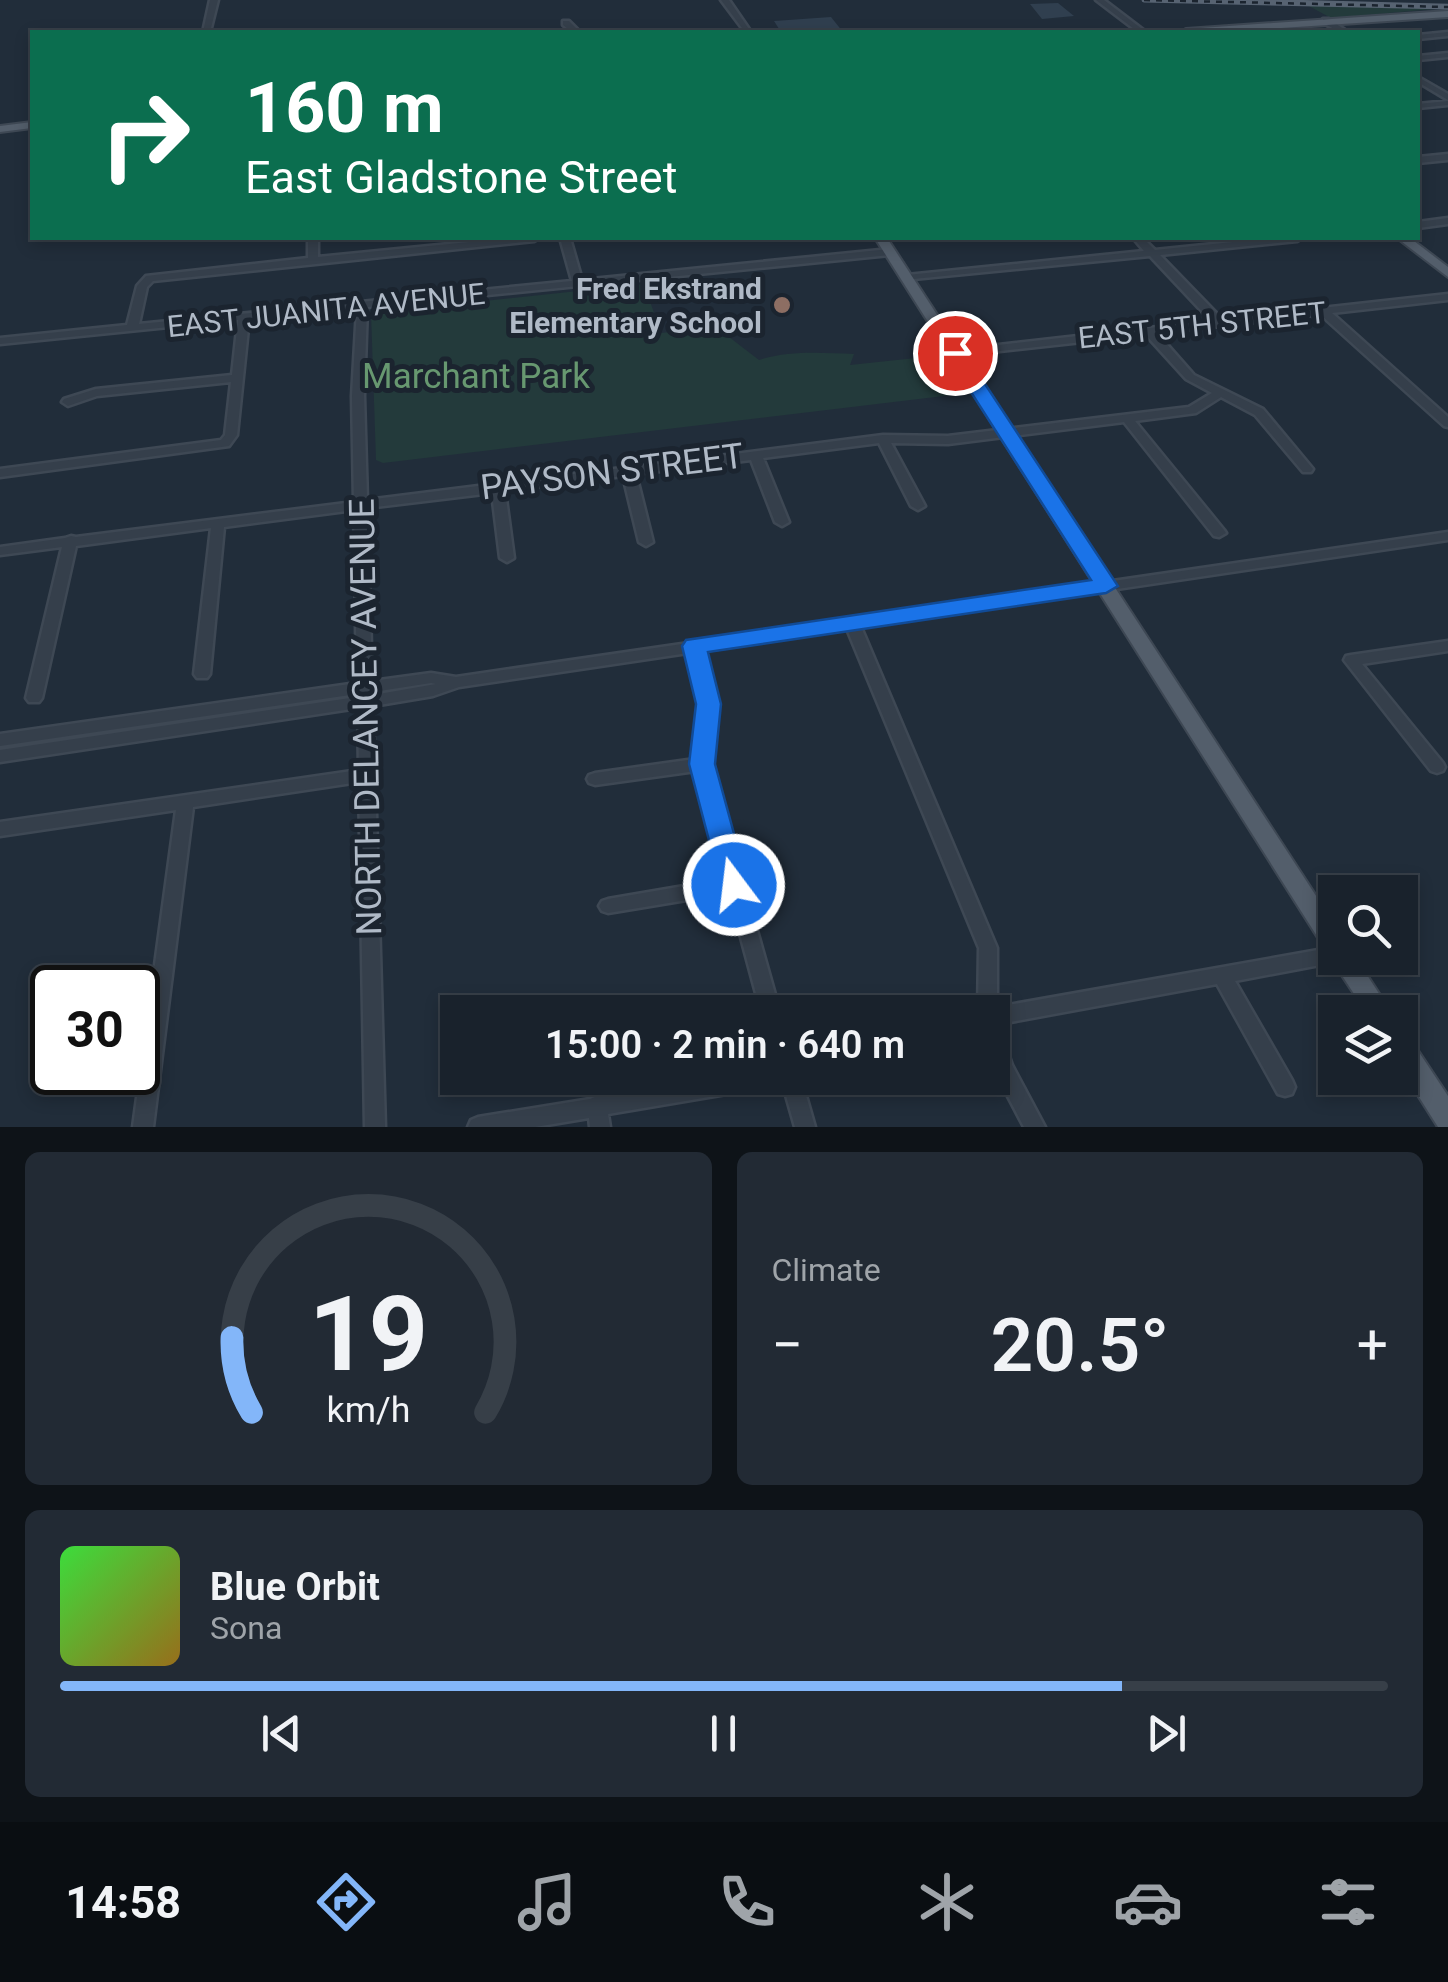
<!DOCTYPE html>
<html lang="en">
<head>
<meta charset="utf-8">
<style>
	:root { --surface:#19222c; --page:#222a34; --text:#f1f3f6; --muted:#9fa4a9; --line:#373f48; --accent:#83b6f9 }
	body { margin:0; font-family:Roboto,sans-serif; background:var(--page); color:var(--text); height:100vh; display:flex; flex-direction:column; font-size:38px; white-space:nowrap }
	* { box-sizing:border-box; margin:0 }
	p { font-size:32px; color:var(--muted) }
	.icon { flex:none; width:55px; height:55px; fill:none; stroke:currentColor; stroke-width:2; stroke-linecap:round; stroke-linejoin:round }
	.map { position:relative; height:1127px; overflow:hidden }
	.panel { display:flex; flex-direction:column; gap:25px; padding:25px; background:#0e1318; flex:1 }
	.panel>* { flex:none }
	.guide { position:absolute; left:30px; top:30px; width:1390px; height:210px; border-radius:0px; box-shadow:0 5px 15px #0003,0 0 0 2px var(--line); background:#0b6e4f; color:#fff; overflow:hidden }
	.tools { position:absolute; left:1318px; top:875px; display:grid; gap:20px }
	.tools a { display:grid; place-items:center; width:100px; height:100px; border-radius:0px; background:var(--surface); box-shadow:0 5px 15px #0003,0 0 0 2px var(--line); font-size:50px }
	.speed { position:absolute; left:30px; top:965px; display:flex; gap:20px; font-size:50px; font-weight:700; text-align:center }
	.speed>* { display:grid; place-content:center; width:130px; height:130px; border-radius:50%; background:var(--surface); box-shadow:0 5px 15px #0003,0 0 0 2px var(--line); line-height:1 }
	.speed .limit { border:5px solid #111; border-radius:15px; background:#fff; color:#111 }
	.pin { position:absolute; display:grid; place-items:center; width:85px; height:85px; color:#fff; margin:-42px; border:5px solid #fff; border-radius:50%; box-shadow:0 2px 10px #0007 }
	.me { position:absolute; width:110px; margin:-55px; rotate:345deg; stroke-linejoin:round; filter:drop-shadow(0 0 8px #0008) }
	.turn { display:flex; align-items:center; gap:35px; height:210px; padding:0 50px; font-size:45px }
	.turn .icon { width:130px; height:130px; stroke-width:2.5 }
	.turn b { display:block; font-size:70px; line-height:85px }
	.big { font-size:75px; font-weight:600; line-height:1.1 }
	.panel .card { flex:1; display:flex; flex-direction:column; justify-content:center; gap:15px; min-width:0; padding:0 35px; border-radius:15px; background:var(--page) }
	.panel .dial { align-items:center; gap:0 }
	.dial svg { height:260px; overflow:visible; fill:none; stroke:var(--line); stroke-width:7; stroke-linecap:round; text-anchor:middle }
	.dial text { fill:var(--text); stroke:none }
	.song { display:flex; align-items:center; gap:30px }
	.cover { width:120px; height:120px; border-radius:15px; background:linear-gradient(135deg,hsl(120 70% 55%),hsl(40 70% 35%)) }
	.played { height:10px; border-radius:5px; background:linear-gradient(90deg,var(--accent) 80%,var(--line) 80%) }
	.keys { display:flex; justify-content:space-around; direction:ltr }
	.heat { display:flex; justify-content:space-between; align-items:center; font-size:55px; direction:ltr }
	.panel .tiles { flex:1; display:grid; gap:25px; grid-template-columns:1fr 1fr }
	.card:last-child { grid-column:span 2 }
	.trip { position:absolute; left:440px; top:995px; width:570px; height:100px; border-radius:0px; background:var(--surface); box-shadow:0 5px 15px #0003,0 0 0 2px var(--line); font-weight:600; line-height:100px; text-align:center }
	.dock { display:flex; height:160px; justify-content:space-around; align-items:center; background:#0a0e12; color:var(--muted) }
	.dock .icon { width:70px; height:70px }
	.dock .current { color:var(--accent) }
	.dock b { font-size:45px; color:var(--text) }
	.map>svg:first-child { display:block }
	.green { fill:#233a3b }
	.building { fill:#303f4f }
	.lines { fill:none; stroke-linecap:round; stroke-linejoin:round }
	.minor-casing { stroke:#3e4854; stroke-width:5 }
	.major-casing { stroke:#3e4854; stroke-width:4 }
	.minor { fill:#353f4b; fill-rule:evenodd }
	.major { fill:#535e6b; fill-rule:evenodd }
	.tram { stroke:#576372; stroke-width:2.5 }
	.rail-casing { stroke:#576372; stroke-width:5 }
	.rail { stroke:#1b242f; stroke-width:2.5; stroke-dasharray:6; stroke-linecap:butt }
	.route { fill:#1a73e8; stroke:#114b97; stroke-width:2.5 }
	.education-dot { fill:#8d6e63; stroke:#1b242f; stroke-width:4 }
	.labels { text-anchor:middle; dominant-baseline:central; stroke-width:10; stroke-linejoin:round; paint-order:stroke }
	.far-poi-label { font-size:30px; font-weight:bold; fill:#b0bac7; stroke:#1b242f; text-anchor:end }
	.far-street-label { font-size:30px; fill:#b0bac7; stroke:#1b242f }
	.park-label { font-size:35px; fill:#679870; stroke:#1b242f }
	.street-label { font-size:35px; fill:#b0bac7; stroke:#1b242f }
</style>
</head>
<body>
<div class="map">
<svg width="1448" height="1127" viewBox="0 0 1448 1127">
	<rect width="100%" height="100%" fill="#212d3a"/>
	<path class="green" d="M 1307,5 L 1446,8 L 1331,18 Z
		M 644,284 L 661,333 L 716,327 L 759,360 C 791,350 821,353 854,354 L 850,365 L 944,355 L 969,393 L 383,463 L 376,460 L 371,313 Z"/>
	<path class="building" d="M 1058,3 L 1074,16 L 1042,19 L 1030,4 Z
		M 831,17 L 843,32 L 781,32 L 774,21 Z"/>
	<g class="lines">
		<g class="minor-casing">
			<path id="minor" d="M 210,0 L 218,0 L 210,32 L 203,32 Z
				M 721,0 L 729,0 L 751,32 L 745,32 Z
				M 1096,0 L 1104,0 L 1146,32 L 1138,32 Z
				M 1323,19 L 1329,19 L 1348,32 L 1340,32 L 1323,23 Z
				M 563,21 L 569,21 L 580,32 L 572,32 L 563,25 Z
				M 1448,32 L 1448,36 L 1418,39 L 1418,35 Z
				M 1448,53 L 1448,57 L 1418,60 L 1418,56 Z
				M 1418,77 L 1448,94 L 1448,100 L 1418,82 Z
				M 1448,101 L 1448,105 L 1418,108 L 1418,104 Z
				M 1448,154 L 1448,160 L 1418,163 L 1418,157 Z
				M 1448,218 L 1448,224 L 1418,228 L 1418,222 Z
				M 308,238 L 318,238 L 318,257 L 510,238 L 539,238 L 534,241 L 153,281 L 147,287 L 139,324 L 572,281 L 560,238 L 570,238 L 582,280 L 890,249 L 895,252 L 890,255 L 367,307 L 364,396 L 367,500 L 622,468 L 628,465 L 633,467 L 883,435 L 948,436 L 1189,407 L 1212,393 L 1186,379 L 1146,335 L 955,356 L 949,353 L 955,350 L 1211,321 L 1150,256 L 903,280 L 902,278 L 907,275 L 1144,251 L 1133,238 L 1143,238 L 1155,250 L 1273,238 L 1302,238 L 1297,241 L 1160,255 L 1222,319 L 1448,294 L 1448,300 L 1332,313 L 1448,417 L 1448,427 L 1444,426 L 1321,315 L 1157,333 L 1194,375 L 1263,409 L 1313,469 L 1311,472 L 1303,472 L 1255,415 L 1221,397 L 1196,413 L 1135,421 L 1224,530 L 1226,533 L 1219,537 L 1214,536 L 1124,422 L 948,444 L 891,443 L 925,506 L 918,510 L 911,506 L 879,443 L 763,458 L 789,522 L 782,526 L 775,522 L 751,460 L 636,474 L 653,542 L 646,546 L 639,542 L 623,476 L 505,491 L 514,558 L 507,562 L 500,558 L 492,493 L 367,508 L 372,681 L 431,673 L 456,677 L 1448,532 L 1448,540 L 861,627 L 997,948 L 997,1007 L 1335,947 L 1335,958 L 1343,958 L 1341,961 L 1235,981 L 1292,1080 L 1295,1087 L 1292,1094 L 1285,1096 L 1278,1094 L 1217,984 L 994,1025 L 999,1027 L 1012,1065 L 1045,1127 L 1024,1127 L 992,1066 L 992,1012 L 978,1012 L 979,948 L 847,629 L 703,651 L 717,704 L 710,764 L 780,1012 L 761,1012 L 729,893 L 608,913 L 602,911 L 599,906 L 602,901 L 608,899 L 725,879 L 696,771 L 595,785 L 589,783 L 587,779 L 589,775 L 595,773 L 695,759 L 701,704 L 688,653 L 459,687 L 433,696 L 373,706 L 385,1127 L 365,1127 L 359,782 L 193,807 L 153,1127 L 133,1127 L 176,810 L 0,836 L 0,822 L 359,770 L 358,708 L 0,762 L 0,750 L 357,697 L 357,694 L 0,746 L 0,734 L 357,683 L 354,510 L 224,527 L 210,674 L 207,678 L 197,678 L 194,674 L 211,528 L 76,546 L 42,698 L 39,702 L 29,702 L 26,698 L 62,547 L 0,555 L 0,547 L 65,538 L 71,536 L 76,537 L 354,502 L 352,396 L 357,309 L 249,319 L 237,435 L 229,446 L 0,477 L 0,469 L 221,440 L 225,435 L 231,382 L 97,396 L 68,406 L 62,402 L 64,399 L 96,389 L 232,375 L 238,320 L 0,344 L 0,338 L 127,325 L 137,286 L 146,276 L 308,258 ZM 431,683 L 436,684 L 373,695 L 373,692 Z
				M 1448,641 L 1448,651 L 1362,664 L 1443,763 L 1445,767 L 1443,771 L 1437,773 L 1431,771 L 1344,660 L 1346,656 L 1351,655 Z
				M 716,1078 L 778,1078 L 775,1085 L 768,1087 L 608,1114 L 610,1127 L 590,1127 L 589,1118 L 535,1127 L 468,1127 L 471,1120 L 478,1117 L 590,1099 L 597,1096 L 600,1097 Z
				M 781,1078 L 801,1078 L 815,1127 L 795,1127 Z"/>
		</g>
		<g class="major-casing">
			<path id="major" d="M 1448,11 L 1448,17 L 1220,32 L 1181,32 L 1186,29 Z
				M 32,122 L 32,128 L 0,132 L 0,126 Z
				M 875,238 L 887,238 L 1335,925 L 1335,958 L 1356,958 L 1391,1012 L 1366,1012 L 1335,965 L 1331,958 L 1333,954 L 1327,952 Z
				M 1397,238 L 1410,238 L 1448,267 L 1448,277 Z
				M 1400,1034 L 1409,1037 L 1448,1096 L 1448,1127 L 1438,1127 L 1400,1067 Z"/>
		</g>
		<use href="#minor" class="minor"/>
		<use href="#major" class="major"/>
		<path class="tram" d="M 1256,0 L 1448,5"/>
		<g class="rail-casing">
			<path id="rail" d="M 1144,0 L 1448,7"/>
		</g>
		<use href="#rail" class="rail"/>
	</g>
	<path class="route" d="M 949,349 L 962,349 L 1118,586 L 1106,593 L 708,652 L 721,704 L 715,764 L 748,885 L 744,894 L 723,894 L 689,764 L 696,704 L 682,646 L 686,640 L 1091,580 L 946,353 Z"/>
	<circle class="education-dot" cx="782" cy="305" r="10"/>
	<g class="labels">
		<g class="far-poi-label">
			<text x="762" y="288">Fred Ekstrand<tspan x="762" dy="34">Elementary School</tspan></text>
		</g>
		<g class="far-street-label">
			<text transform="translate(326 310) rotate(-6)">EAST JUANITA AVENUE</text>
			<text transform="translate(1202 325) rotate(-6)">EAST 5TH STREET</text>
		</g>
		<g class="park-label">
			<text x="476" y="376">Marchant Park</text>
		</g>
		<g class="street-label">
			<text transform="translate(612 472) rotate(-7)">PAYSON STREET</text>
			<text transform="translate(366 717) rotate(-91)">NORTH DELANCEY AVENUE</text>
		</g>
	</g>
</svg>
<div class="tools">
<a><svg class="icon" aria-label="search" viewBox="0 0 24 24"><circle cx="10" cy="10" r="6"/><path d="M15 15l6 6"/></svg></a>
<a><svg class="icon" aria-label="layers" viewBox="0 0 24 24"><path d="M12 4l9 5-9 5-9-5zM3 14l9 5 9-5"/></svg></a>
</div>
<div class="speed"><div class="limit">30</div></div>
<div class="pin" style="left:955px;top:353px;background:#d93025"><svg class="icon" aria-label="arrive" viewBox="0 0 24 24"><path d="M6 21V4h12l-3 4 3 4H6"/></svg></div>
<svg class="me" style="left:734px;top:885px" viewBox="-20 -20 40 40"><circle r="17" fill="#1a73e8" stroke="#fff" stroke-width="3"/><path d="M0-11L8 9 0 5-8 9z" fill="#fff"/></svg>
<div class="trip">15:00 · 2 min · 640 m</div>
<div class="guide">
<div class="turn"><svg class="icon" aria-label="right" viewBox="0 0 24 24"><path d="M7 20v-9h11M14 6l5 5-5 5"/></svg><div><b>160 m</b>East Gladstone Street</div></div>
</div>
</div>
<section class="panel">
<div class="tiles">
<div class="card dial"><svg viewBox="0 0 100 80">
<path d="M14 69A42 42 0 1 1 86 69"/>
<path d="M14 69A42 42 0 0 1 8 46" stroke="#83b6f9"/>
<text x="50" y="56" font-size="32" font-weight="700">19</text>
<text x="50" y="72" font-size="11">km/h</text>
</svg></div>
<div class="card"><p>Climate</p>
<div class="heat"><a>−</a><b class="big">20.5°</b><a>+</a></div>
</div>
<div class="card">
<div class="song"><i class="cover"></i><div><b>Blue Orbit</b><p>Sona</p></div></div>
<div class="played"></div>
<div class="keys"><svg class="icon" aria-label="previous" viewBox="0 0 24 24"><path d="M18 5L8 12l10 7zM5 5v14"/></svg><svg class="icon" aria-label="pause" viewBox="0 0 24 24"><path d="M8 5v14M16 5v14"/></svg><svg class="icon" aria-label="next" viewBox="0 0 24 24"><path d="M6 5l10 7-10 7zM19 5v14"/></svg></div>
</div>
</div>
</section>
<nav class="dock">
<b>14:58</b>
<svg class="icon current" aria-label="directions" viewBox="0 0 24 24"><path d="M12 3l9 9-9 9-9-9zM9 14v-3h6M13 9l2 2-2 2"/></svg>
<svg class="icon" aria-label="music" viewBox="0 0 24 24"><path d="M9 18V5l10-2v13"/><circle cx="6" cy="18" r="3"/><circle cx="16" cy="16" r="3"/></svg>
<svg class="icon" aria-label="phone" viewBox="0 0 24 24"><path d="M5 4h4l2 5-3 2q2 4 5 5l2-3 5 2v4C11 20 4 13 5 4z"/></svg>
<svg class="icon" aria-label="climate" viewBox="0 0 24 24"><path d="M12 3v18M4 7l16 10M4 17L20 7"/></svg>
<svg class="icon" aria-label="car" viewBox="0 0 24 24"><path d="M5 17H2v-5l4-1 3-4h7l3 4 3 1v5h-3M9 17h6M6 11h13"/><circle cx="7" cy="17" r="2"/><circle cx="17" cy="17" r="2"/></svg>
<svg class="icon" aria-label="filters" viewBox="0 0 24 24"><path d="M4 7h16M4 17h16"/><circle cx="9" cy="7" r="2"/><circle cx="15" cy="17" r="2"/></svg>
</nav>
</body>
</html>
